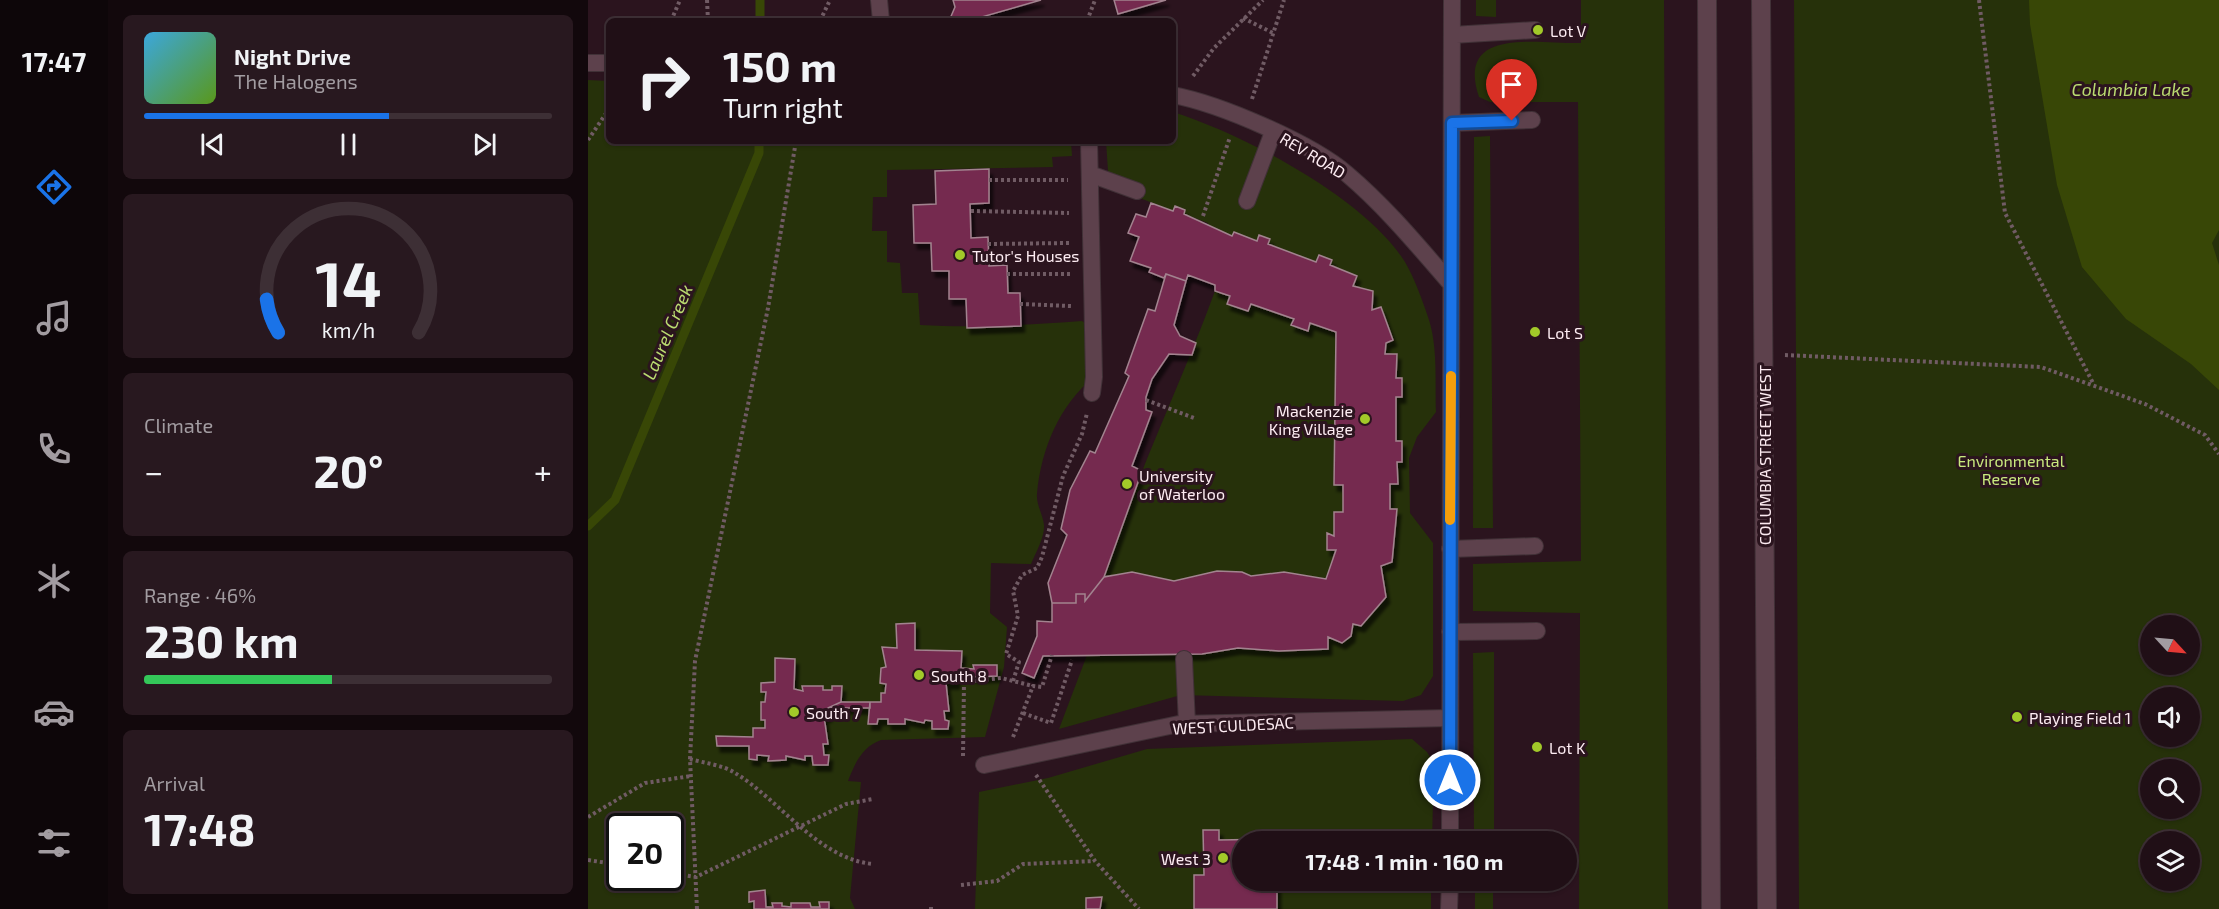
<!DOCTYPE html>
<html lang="en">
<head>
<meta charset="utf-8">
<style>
	:root { --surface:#200f16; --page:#28181f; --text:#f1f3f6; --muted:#a29ca1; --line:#3d2f35; --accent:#1a73e8 }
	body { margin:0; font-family:"Exo 2",sans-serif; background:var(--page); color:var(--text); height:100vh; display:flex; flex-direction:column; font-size:22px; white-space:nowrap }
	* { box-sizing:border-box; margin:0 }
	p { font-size:20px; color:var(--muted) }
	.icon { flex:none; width:33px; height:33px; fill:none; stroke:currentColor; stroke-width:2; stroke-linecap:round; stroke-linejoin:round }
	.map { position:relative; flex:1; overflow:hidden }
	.details { display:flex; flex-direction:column; gap:15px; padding:15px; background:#12080c; width:480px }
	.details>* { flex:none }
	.top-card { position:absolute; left:18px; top:18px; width:570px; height:126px; border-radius:9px; box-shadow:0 2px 4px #0004,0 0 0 2px var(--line); background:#200f16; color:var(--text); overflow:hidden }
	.needle { width:39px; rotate:116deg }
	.buttons { position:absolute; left:1552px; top:615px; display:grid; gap:12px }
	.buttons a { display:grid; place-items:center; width:60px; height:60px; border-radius:50%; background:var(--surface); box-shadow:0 2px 4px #0004,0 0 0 2px var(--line); font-size:30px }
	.speed { position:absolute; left:18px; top:813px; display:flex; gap:12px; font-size:30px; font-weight:700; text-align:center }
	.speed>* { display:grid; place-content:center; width:78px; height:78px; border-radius:50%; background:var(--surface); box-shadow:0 2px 4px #0004,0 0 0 2px var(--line); line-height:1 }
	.speed .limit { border:3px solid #111; border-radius:9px; background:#fff; color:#111 }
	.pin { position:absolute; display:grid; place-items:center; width:51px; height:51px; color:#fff; margin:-62px -26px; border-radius:50% 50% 50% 0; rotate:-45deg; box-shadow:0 0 6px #0007 }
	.pin .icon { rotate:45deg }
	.me { position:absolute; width:66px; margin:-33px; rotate:0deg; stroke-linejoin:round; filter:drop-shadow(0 0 4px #0008) }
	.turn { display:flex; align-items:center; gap:21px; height:126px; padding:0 18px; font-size:27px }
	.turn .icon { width:78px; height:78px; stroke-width:2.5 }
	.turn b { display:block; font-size:42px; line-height:51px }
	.big { font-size:45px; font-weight:700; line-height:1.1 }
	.details .widget { flex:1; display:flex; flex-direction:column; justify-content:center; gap:9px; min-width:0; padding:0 21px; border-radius:9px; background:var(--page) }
	.details .dial { align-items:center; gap:0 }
	.dial svg { height:156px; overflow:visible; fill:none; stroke:var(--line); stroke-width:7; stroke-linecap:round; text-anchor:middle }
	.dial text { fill:var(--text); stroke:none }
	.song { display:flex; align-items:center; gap:18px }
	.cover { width:72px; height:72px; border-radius:9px; background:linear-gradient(135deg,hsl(200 70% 55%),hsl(90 70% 35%)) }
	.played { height:6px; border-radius:3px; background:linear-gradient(90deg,var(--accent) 60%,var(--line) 60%) }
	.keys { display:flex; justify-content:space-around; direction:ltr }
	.heat { display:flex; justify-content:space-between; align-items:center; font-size:33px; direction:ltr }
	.charge { height:9px; border-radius:4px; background:linear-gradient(90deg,#34c759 46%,var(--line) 0) }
	.trip { position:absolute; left:644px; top:831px; width:345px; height:60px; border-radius:30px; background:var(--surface); box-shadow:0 2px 4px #0004,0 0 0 2px var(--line); font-weight:700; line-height:60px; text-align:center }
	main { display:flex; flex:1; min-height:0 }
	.tab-bar { display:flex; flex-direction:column; width:108px; justify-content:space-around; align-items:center; background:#0d0609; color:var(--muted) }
	.tab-bar .icon { width:42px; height:42px }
	.tab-bar .selected { color:var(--accent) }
	.tab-bar b { font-size:27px; color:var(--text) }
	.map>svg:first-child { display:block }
	.green { fill:#26310a; fill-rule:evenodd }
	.water { fill:#384706 }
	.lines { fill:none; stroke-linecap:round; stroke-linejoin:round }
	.stream { stroke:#384706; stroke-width:9 }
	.building { fill:#752c4f; stroke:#a2838f; stroke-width:1.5; filter:url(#shadow) }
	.lane-casing { stroke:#413137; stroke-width:18 }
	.secondary-casing { stroke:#413137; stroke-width:20 }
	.path { stroke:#705b64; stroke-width:4; stroke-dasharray:3 3; stroke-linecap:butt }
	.lane { stroke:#5d414c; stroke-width:16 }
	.secondary { stroke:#5d414c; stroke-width:18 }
	.route-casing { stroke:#114b97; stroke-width:15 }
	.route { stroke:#1a73e8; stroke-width:10 }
	.slow { stroke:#f59e0b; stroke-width:10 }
	.poi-dot { fill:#a2c929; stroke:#2b141e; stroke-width:2 }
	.labels { text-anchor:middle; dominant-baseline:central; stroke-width:6; stroke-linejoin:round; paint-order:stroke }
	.poi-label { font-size:16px; fill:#fdecf2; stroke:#2b141e; text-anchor:start }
	.street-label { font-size:16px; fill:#fdecf2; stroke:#2b141e }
	.park-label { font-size:16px; fill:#c9e97e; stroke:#2b141e }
	.water-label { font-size:18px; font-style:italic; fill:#badb70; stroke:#2b141e }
</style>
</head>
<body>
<main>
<nav class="tab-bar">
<b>17:47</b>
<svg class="icon selected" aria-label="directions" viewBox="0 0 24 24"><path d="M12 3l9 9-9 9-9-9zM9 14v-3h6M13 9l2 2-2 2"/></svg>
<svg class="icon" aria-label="music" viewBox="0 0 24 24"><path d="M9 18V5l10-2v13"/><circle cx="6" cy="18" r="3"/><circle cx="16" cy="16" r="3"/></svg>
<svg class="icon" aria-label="phone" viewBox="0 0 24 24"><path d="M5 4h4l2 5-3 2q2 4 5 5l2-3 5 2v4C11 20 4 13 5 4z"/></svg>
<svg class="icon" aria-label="climate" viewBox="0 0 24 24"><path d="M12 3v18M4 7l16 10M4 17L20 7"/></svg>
<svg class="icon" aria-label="car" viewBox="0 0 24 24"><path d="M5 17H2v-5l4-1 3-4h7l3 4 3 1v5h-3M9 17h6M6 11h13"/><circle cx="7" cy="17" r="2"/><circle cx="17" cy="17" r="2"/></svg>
<svg class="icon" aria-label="filters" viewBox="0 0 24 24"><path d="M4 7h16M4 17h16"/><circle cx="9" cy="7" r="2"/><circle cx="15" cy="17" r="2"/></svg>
</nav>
<section class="details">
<div class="widget">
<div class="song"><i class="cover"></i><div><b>Night Drive</b><p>The Halogens</p></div></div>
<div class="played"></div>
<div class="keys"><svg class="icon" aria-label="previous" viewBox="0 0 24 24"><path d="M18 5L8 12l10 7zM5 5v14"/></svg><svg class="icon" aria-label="pause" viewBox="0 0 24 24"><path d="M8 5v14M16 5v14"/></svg><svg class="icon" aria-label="next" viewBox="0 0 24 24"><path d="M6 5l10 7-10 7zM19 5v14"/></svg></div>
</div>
<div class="widget dial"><svg viewBox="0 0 100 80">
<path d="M14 69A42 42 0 1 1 86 69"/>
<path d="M14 69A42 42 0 0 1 8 52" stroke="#1a73e8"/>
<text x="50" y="56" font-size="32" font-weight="700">14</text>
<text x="50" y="72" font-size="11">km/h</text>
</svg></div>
<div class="widget"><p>Climate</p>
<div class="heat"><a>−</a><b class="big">20°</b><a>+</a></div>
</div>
<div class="widget"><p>Range · 46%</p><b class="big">230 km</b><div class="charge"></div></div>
<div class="widget"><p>Arrival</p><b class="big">17:48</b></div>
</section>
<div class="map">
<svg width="1631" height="909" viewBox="0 0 1631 909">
	<defs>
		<filter id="shadow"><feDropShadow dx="3.5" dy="6" stdDeviation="1.5" flood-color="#0009"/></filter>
	</defs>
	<rect width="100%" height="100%" fill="#2b141e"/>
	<path class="green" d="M 888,0 L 908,0 L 908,17 L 888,16 Z
		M 993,0 L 1076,0 L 1080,909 L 991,909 L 992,613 L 885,611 L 885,564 L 993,561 L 990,102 L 902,102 L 891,97 C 867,26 950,44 993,43 Z
		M 1206,0 L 1631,0 L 1631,909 L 1211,909 ZM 1563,626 L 1602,626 L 1602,664 L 1563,664 ZM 1563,698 L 1602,698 L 1602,736 L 1563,736 ZM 1563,770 L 1602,770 L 1602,808 L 1563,808 ZM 1563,842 L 1602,842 L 1602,880 L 1563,880 Z
		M 0,80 L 21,81 L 21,141 L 483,141 L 484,156 L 464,157 L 465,167 L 299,170 L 299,197 L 285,197 L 284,231 L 299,231 L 299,262 L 312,263 L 314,293 L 330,293 L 332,325 C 387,328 439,325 494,321 L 497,323 L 506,377 C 471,405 453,450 449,494 C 448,504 455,515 456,525 C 457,537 447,554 443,564 L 403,563 L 402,613 L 419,627 L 416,667 L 397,737 L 293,740 C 274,747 267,763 260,781 L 273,782 L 262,898 L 267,909 L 0,909 ZM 32,826 L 82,826 L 82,878 L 32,878 Z
		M 585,112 C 655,134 777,198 817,262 C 826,277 834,299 840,317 C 850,345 847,382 848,412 L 829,437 L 821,458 L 822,513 L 845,543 L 845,676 L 833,695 L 815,701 L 593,695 L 471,729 L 499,655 L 614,654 L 650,648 L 691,651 L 740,649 L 740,637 L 754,643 L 763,636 L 765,624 L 773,626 L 797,597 L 793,566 L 804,562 L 809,510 L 802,509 L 802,484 L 810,484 L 809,462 L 814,462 L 814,442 L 808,441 L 808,397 L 814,397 L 814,378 L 808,378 L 808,355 L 797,354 L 798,343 L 805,339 L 793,307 L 784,310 L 785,291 L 765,286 L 769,276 L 742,265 L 744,260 L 728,262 L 680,244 L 681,239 L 669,241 L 646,232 L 644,236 L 620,227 L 620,223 L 596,214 L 597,210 L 585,211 L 521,186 L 518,141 L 585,141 Z
		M 902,136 L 905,528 L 885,528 L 886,137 Z
		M 627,291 L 642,296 L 639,304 L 660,311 L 663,304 L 706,319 L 704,325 L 719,331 L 722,323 L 748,332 L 746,484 L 755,485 L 755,512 L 746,512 L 746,536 L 739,534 L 739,550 L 748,550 L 738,579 L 696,572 L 663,576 L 654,572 L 629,571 L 586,581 L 544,572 L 516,577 C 546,479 592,387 627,291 Z
		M 906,652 L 906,841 L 886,841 L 885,653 Z
		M 824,739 L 839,752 L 846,763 L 844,841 L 654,842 L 654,880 L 843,881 L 843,909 L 387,909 L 391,792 L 460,778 L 559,749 Z
		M 887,881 L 905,881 L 905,909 L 887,909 Z"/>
	<path class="water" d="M 1441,0 L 1631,0 L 1631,230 L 1624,243 L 1631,265 L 1631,390 L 1603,364 L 1538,319 L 1494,267 L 1469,185 L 1442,24 Z"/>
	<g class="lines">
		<path class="stream" d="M 172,21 L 172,0
			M 0,526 L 27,500 L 171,153 L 171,141"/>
	</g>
	<path class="building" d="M 365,0 L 453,0 L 390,18 L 389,21 L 361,21 L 367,7 Z
		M 526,0 L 578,0 L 530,14 Z
		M 401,169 L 401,203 L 382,204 L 383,238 L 400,237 L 401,266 L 419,265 L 420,293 L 432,293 L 433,326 L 379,328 L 378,299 L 361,299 L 361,271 L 344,271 L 343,243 L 326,243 L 325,205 L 348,204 L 347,171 Z
		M 563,203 L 585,211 L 587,206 L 597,210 L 596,214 L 644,236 L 646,232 L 669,241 L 671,235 L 682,239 L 680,244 L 728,262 L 731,255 L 744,260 L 742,265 L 769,276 L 765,286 L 785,291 L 784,310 L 793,307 L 805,340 L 798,343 L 797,354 L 809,354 L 808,378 L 814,378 L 814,397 L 808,397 L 808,441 L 814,441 L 814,462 L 809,462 L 810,484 L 802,484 L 802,509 L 809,509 L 804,562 L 793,566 L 798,597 L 773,626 L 765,624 L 763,636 L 754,643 L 740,637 L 740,649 L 691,651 L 650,648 L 614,654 L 455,656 L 446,678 L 434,673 L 449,636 L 449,621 L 464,622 L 464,603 L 488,603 L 488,594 L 497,594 L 497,601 L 516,577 L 544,572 L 586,581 L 629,571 L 654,572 L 663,576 L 696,572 L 738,579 L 748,550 L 739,550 L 739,533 L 746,536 L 746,512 L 755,512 L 755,485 L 746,485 L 748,332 L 722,323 L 720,331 L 703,325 L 706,319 L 663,304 L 660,311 L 639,304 L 642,296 L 627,291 L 627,285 L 600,275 L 598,281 L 578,274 L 576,278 L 561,272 L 563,268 L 542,261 L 551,237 L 540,233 L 548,214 L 558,217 Z
		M 578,274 L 598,281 L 586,325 L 592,336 L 608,343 L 604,355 L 581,354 L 564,379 L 558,397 L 558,410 L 564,412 L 544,466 L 554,471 L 516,577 L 497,601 L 497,594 L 488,594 L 488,603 L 464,603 L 460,583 L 479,535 L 473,529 L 482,490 L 502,451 L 507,453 L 541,376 L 537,373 L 560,309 L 567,311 Z
		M 327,623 L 327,650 L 374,651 L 373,668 L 386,669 L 385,665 L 409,665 L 409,676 L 385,677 L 385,674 L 369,674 L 368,683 L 358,683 L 361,711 L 356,711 L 357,720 L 361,721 L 360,729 L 344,729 L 344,721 L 337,720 L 336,723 L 317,719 L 317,724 L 300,724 L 300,719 L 290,719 L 289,724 L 280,724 L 282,702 L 293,702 L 293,693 L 297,693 L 298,684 L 292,683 L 293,668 L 298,667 L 294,647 L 309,648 L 308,624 Z
		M 187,658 L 207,659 L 206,689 L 215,691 L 214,686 L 235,686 L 235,690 L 244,690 L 244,686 L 254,686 L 253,702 L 240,708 L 240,716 L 236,716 L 240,744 L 235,744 L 236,755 L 241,755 L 240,765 L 225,765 L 224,756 L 217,756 L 217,760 L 198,756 L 198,760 L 180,761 L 181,756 L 169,755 L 169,760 L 161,759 L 161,746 L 129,746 L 128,736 L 165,737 L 165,728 L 177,728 L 177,720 L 173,720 L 173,702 L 177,702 L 178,692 L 173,692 L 173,683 L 187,682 Z
		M 253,702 L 282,702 L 282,708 L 240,708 Z
		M 615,830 L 631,830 L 631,840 L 694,839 L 694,842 L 654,842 L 654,880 L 689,880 L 689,909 L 606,909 L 606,875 L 616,875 Z
		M 615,830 L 631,830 L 631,840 L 694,839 L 694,842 L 654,842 L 654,880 L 689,880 L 689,909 L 606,909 L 606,875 L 616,875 Z
		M 177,890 L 178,907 L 185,907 L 184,903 L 194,903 L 194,906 L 203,907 L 203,903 L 222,903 L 223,907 L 232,907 L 231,902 L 241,902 L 241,909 L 166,909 L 166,901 L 161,902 L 161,892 Z
		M 177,890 L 178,907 L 185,907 L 184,903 L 194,903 L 194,906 L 203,907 L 203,903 L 222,903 L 223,907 L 232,907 L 231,902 L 241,902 L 241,909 L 166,909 L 166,901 L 161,902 L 161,892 Z
		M 514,897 L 512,909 L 498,909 L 498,898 Z"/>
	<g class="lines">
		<g class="lane-casing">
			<path id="lane" d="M 291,0 L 293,21
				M 864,35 L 947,30
				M 0,63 L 21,63
				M 585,95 C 632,104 723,143 759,174 C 798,207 830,246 863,284
				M 864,123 L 944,120
				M 501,141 L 506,377 L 504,393
				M 502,174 L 549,191
				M 659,201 L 685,132
				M 862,549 L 947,546
				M 862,632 L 949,631
				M 596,659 L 599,724
				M 396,765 L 591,724 L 862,718
				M 862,842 L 864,0
				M 861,909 L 862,880"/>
		</g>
		<g class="secondary-casing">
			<path id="secondary" d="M 1119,0 L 1123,909
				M 1173,0 L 1179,909"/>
		</g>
		<path class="path" d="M 119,0 L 120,21
			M 1391,0 L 1417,213 L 1505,383
			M 655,18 L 687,34
			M 83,21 L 92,0
			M 232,21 L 242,0
			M 499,21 L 507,0
			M 605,76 L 626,48 L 675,0
			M 664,99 L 696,0
			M 0,140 L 21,109
			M 401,180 L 480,180
			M 383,211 L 481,213
			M 615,216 L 642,137
			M 400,244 L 481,243
			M 419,274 L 482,274
			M 432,304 L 483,306
			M 1197,355 L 1453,367 L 1557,404 L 1617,435 L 1631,454
			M 558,400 L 606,418
			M 425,681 L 431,662 L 418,654 L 430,616 L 425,591 L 434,575 L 449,568 L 454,557 L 475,476 L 494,434 L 499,413
			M 435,713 L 463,723 L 484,660
			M 425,737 L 445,686 L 454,687 L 464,655
			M 375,756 L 376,682 L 413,678 L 445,686
			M 102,759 C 116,763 135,765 147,773 C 192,800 230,859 285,864
			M 448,775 L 507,861 L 551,909
			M 0,817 L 57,783 L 103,776
			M 0,860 L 32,865
			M 82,873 L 108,877 L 258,804 L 285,799
			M 373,885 L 409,881 L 435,864 L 506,861
			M 343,907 L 343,909
			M 109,909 L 102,759 L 107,661 L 180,308 L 208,141"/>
		<use href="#lane" class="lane"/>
		<use href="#secondary" class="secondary"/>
	</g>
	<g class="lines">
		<g class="route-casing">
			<path id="route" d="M 862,780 L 864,123 L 924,121"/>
		</g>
		<use href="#route" class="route"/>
		<path class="slow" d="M 862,520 L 863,376"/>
	</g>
	<g class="poi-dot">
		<circle cx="950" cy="30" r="6"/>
		<circle cx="372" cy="255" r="6"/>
		<circle cx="947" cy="332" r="6"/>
		<circle cx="777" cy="419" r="6"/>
		<circle cx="539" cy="484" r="6"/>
		<circle cx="331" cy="675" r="6"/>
		<circle cx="206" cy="712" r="6"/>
		<circle cx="1429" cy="717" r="6"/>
		<circle cx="949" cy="747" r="6"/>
		<circle cx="635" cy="858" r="6"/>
	</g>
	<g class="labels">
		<g class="poi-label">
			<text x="962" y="30">Lot V</text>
			<text x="384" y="255">Tutor's Houses</text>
			<text x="959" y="332">Lot S</text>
			<text x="765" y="410" text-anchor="end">Mackenzie<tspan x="765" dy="18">King Village</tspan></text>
			<text x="551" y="475">University<tspan x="551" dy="18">of Waterloo</tspan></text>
			<text x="343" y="675">South 8</text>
			<text x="218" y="712">South 7</text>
			<text x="1441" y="717">Playing Field 1</text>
			<text x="961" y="747">Lot K</text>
			<text x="623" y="858" text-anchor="end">West 3</text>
		</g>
		<g class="street-label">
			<text transform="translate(725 155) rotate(31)">REV ROAD</text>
			<text transform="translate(1176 455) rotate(-90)">COLUMBIA STREET WEST</text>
			<text transform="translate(645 725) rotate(-3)">WEST CULDESAC</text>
		</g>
		<g class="park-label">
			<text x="1423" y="460">Environmental<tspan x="1423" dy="18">Reserve</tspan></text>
		</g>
		<g class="water-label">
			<text x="1543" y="89">Columbia Lake</text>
			<text transform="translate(79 332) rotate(-67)">Laurel Creek</text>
		</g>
	</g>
</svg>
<div class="buttons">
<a><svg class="needle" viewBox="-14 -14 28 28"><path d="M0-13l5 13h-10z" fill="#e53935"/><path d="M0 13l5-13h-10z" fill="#a29ca1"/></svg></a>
<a><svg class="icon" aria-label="sound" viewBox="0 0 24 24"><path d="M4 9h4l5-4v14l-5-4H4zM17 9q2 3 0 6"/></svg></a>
<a><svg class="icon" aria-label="search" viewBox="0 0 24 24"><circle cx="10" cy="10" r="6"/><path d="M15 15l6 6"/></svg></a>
<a><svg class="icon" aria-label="layers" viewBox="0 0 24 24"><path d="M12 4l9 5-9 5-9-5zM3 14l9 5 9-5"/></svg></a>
</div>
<div class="speed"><div class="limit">20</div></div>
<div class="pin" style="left:924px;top:121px;background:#d93025"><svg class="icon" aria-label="arrive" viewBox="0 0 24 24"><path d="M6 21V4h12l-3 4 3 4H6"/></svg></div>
<svg class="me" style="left:862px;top:780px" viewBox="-20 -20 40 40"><circle r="17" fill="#1a73e8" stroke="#fff" stroke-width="3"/><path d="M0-11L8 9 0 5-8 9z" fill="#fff"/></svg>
<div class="trip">17:48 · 1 min · 160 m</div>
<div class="top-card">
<div class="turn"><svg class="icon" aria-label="right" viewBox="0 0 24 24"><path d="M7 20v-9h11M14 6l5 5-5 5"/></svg><div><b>150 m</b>Turn right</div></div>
</div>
</div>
</main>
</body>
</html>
